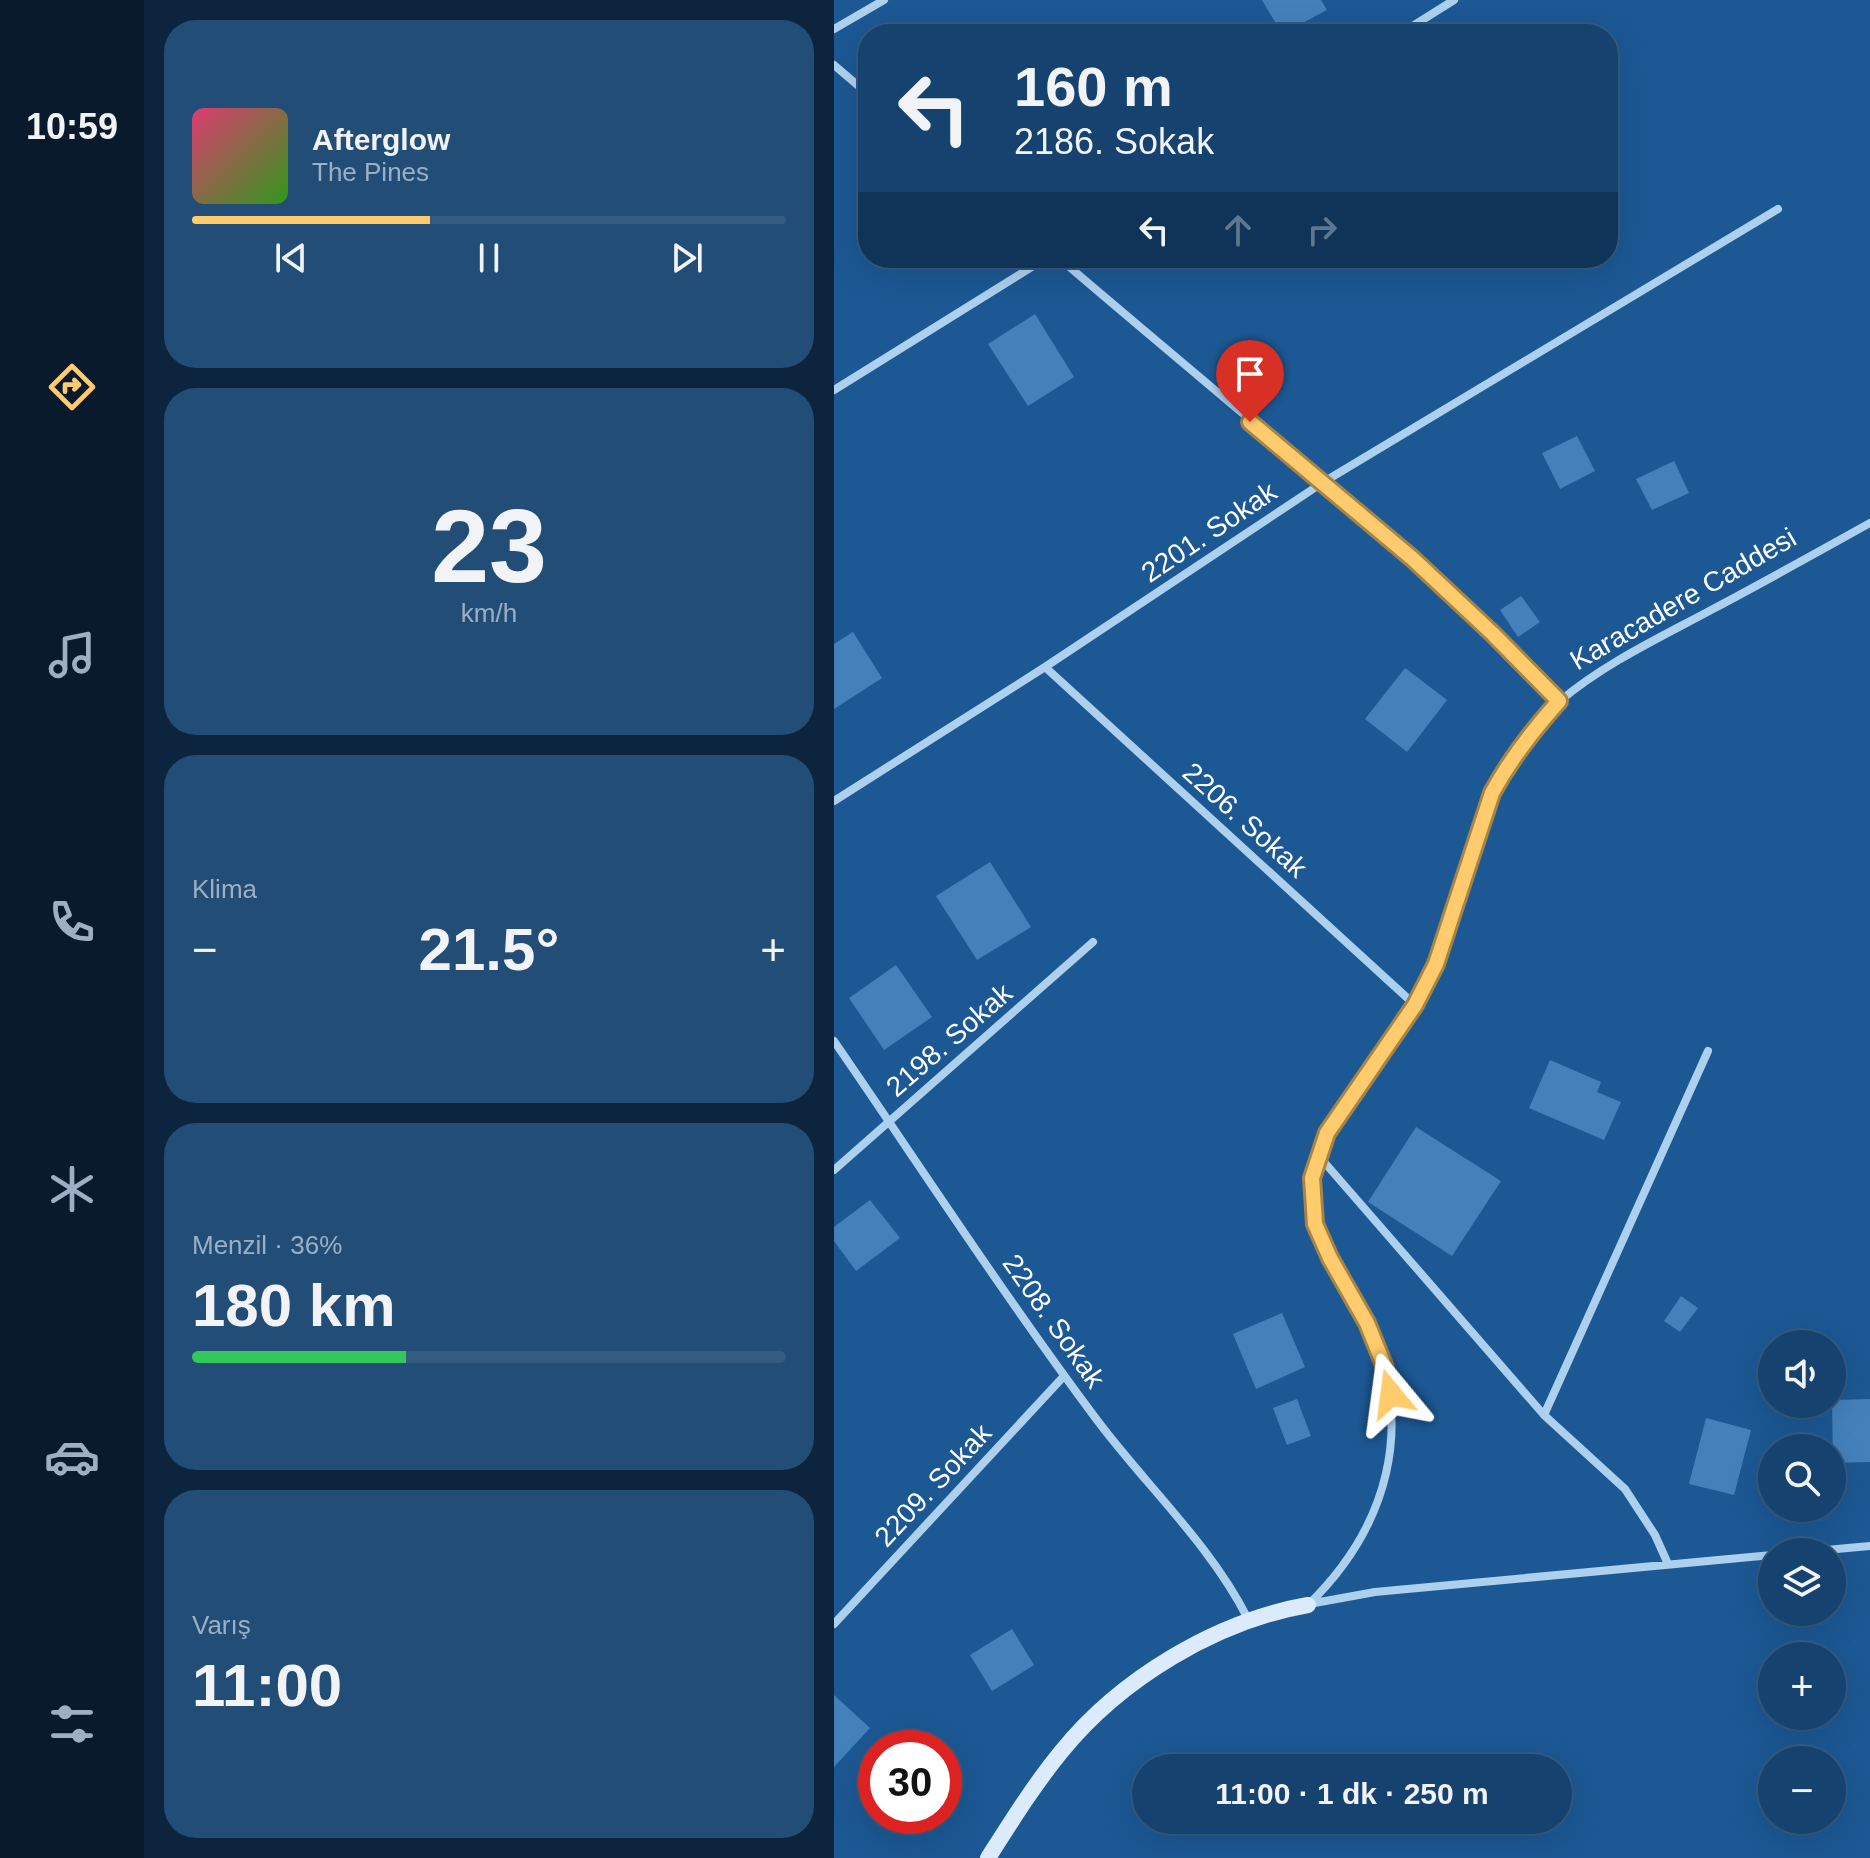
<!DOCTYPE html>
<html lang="tr">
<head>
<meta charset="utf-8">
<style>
	:root { --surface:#15426f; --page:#224d77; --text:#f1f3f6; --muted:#9db0c3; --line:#345b82; --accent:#ffcb6c }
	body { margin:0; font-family:Helvetica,sans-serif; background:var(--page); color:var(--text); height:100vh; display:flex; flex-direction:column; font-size:30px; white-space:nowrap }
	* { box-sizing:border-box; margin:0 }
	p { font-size:26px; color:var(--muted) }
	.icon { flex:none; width:44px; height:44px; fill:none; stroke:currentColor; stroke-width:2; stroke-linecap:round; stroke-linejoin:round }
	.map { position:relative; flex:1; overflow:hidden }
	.panel { display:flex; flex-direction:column; gap:20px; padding:20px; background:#0c243d; width:690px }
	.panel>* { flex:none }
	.guide { position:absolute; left:24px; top:24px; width:760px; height:244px; border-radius:32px; box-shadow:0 8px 32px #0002,0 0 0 2px var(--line); background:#15426f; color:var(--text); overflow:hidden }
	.controls { position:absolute; left:924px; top:1330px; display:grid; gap:16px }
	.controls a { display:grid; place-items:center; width:88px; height:88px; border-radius:50%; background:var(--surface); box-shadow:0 8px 32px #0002,0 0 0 2px var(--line); font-size:40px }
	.speed { position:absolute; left:24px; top:1730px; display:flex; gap:16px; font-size:40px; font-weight:700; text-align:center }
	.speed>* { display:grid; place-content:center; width:104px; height:104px; border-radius:50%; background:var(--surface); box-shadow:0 8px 32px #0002,0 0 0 2px var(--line); line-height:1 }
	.speed .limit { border:12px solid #d22; background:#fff; color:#111 }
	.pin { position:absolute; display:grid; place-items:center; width:68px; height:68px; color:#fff; margin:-82px -34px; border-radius:50% 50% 50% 0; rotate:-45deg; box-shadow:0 0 8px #0007 }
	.pin .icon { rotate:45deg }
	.me { position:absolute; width:88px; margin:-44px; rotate:344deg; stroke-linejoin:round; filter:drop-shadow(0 0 6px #0008) }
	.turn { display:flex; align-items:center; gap:28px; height:168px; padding:0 24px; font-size:36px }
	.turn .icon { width:104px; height:104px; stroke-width:2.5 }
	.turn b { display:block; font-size:56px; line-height:68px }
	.lanes { display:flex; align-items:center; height:76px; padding:0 24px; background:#0003; justify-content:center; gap:40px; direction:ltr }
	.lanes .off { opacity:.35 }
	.big { font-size:60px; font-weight:700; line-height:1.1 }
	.panel .widget { flex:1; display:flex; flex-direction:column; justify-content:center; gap:12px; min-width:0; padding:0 28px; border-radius:32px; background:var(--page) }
	.panel .dial { align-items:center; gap:0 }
	.dial b { font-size:104px; line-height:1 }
	.song { display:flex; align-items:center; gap:24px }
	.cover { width:96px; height:96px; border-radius:12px; background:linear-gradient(135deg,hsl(340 70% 55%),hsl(110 70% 35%)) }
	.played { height:8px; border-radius:4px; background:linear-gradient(90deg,var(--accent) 40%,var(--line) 40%) }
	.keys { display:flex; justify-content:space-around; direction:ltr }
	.heat { display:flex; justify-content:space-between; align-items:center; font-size:44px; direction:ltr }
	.charge { height:12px; border-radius:6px; background:linear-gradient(90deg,#34c759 36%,var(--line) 0) }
	.trip { position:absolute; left:298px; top:1754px; width:440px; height:80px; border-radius:40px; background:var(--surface); box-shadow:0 8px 32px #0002,0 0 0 2px var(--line); font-weight:700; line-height:80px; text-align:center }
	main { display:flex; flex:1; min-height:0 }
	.tab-bar { display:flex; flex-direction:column; width:144px; justify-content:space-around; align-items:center; background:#081a2c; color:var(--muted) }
	.tab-bar .icon { width:56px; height:56px }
	.tab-bar .selected { color:var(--accent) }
	.tab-bar b { font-size:36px; color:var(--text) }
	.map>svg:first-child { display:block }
	.building { fill:#4481bb }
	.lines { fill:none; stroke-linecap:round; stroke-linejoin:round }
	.street { stroke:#aed0ef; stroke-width:8 }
	.secondary { stroke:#dbebfb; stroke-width:16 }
	.route-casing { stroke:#a68446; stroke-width:20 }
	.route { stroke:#ffcb6c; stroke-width:14 }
	.labels { text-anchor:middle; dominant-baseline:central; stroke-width:7; stroke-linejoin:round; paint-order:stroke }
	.street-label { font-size:28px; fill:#fff; stroke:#1c5894 }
</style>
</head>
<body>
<main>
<nav class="tab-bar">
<b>10:59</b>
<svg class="icon selected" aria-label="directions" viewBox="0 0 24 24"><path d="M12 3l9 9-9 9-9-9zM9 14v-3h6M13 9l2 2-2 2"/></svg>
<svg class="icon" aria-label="music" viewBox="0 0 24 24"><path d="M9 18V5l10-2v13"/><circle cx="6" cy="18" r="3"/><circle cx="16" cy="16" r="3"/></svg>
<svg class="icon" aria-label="phone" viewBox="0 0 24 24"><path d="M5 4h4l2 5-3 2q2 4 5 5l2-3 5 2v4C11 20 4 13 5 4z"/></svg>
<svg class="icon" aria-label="climate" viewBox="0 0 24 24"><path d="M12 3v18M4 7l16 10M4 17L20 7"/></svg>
<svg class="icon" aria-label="car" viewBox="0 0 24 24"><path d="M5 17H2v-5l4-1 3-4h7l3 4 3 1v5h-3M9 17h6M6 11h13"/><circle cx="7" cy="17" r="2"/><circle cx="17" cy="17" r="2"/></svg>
<svg class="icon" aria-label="filters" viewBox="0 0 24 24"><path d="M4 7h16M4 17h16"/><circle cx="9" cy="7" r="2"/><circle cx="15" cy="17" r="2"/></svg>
</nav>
<section class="panel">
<div class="widget">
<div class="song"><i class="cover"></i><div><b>Afterglow</b><p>The Pines</p></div></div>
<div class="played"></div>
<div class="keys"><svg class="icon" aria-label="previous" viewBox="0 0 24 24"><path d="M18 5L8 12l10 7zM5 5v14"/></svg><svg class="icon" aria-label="pause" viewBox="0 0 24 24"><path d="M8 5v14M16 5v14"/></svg><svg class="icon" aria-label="next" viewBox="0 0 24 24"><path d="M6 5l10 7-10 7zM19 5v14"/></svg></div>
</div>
<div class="widget dial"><b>23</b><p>km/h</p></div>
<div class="widget"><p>Klima</p>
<div class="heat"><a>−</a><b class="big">21.5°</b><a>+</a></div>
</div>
<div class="widget"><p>Menzil · 36%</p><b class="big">180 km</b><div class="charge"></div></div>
<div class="widget"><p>Varış</p><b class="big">11:00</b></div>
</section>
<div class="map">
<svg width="1036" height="1858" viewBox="0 0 1036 1858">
	<rect width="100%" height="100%" fill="#1c5894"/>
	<path class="building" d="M 428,0 L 487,0 L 493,10 L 448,34 Z
		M 201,314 L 240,377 L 194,406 L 154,344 Z
		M 743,436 L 761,471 L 726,489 L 708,453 Z
		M 840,461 L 855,493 L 818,510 L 802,479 Z
		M 687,596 L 706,622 L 684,637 L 666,610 Z
		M 19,632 L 48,678 L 0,709 L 0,644 Z
		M 571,668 L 613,700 L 573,752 L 531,719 Z
		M 156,862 L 197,927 L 143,960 L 102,896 Z
		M 62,965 L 98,1017 L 50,1050 L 15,998 Z
		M 716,1060 L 767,1082 L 763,1092 L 787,1102 L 770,1140 L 695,1108 Z
		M 582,1127 L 667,1181 L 618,1256 L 534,1202 Z
		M 36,1200 L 66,1238 L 22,1271 L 0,1241 L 0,1227 Z
		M 847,1296 L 864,1308 L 846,1332 L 830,1321 Z
		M 448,1313 L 471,1367 L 422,1389 L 399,1334 Z
		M 463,1399 L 477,1436 L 453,1445 L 439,1408 Z
		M 1036,1399 L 1036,1462 L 999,1463 L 998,1400 Z
		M 872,1418 L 917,1430 L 900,1495 L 855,1484 Z
		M 178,1629 L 200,1665 L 158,1691 L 136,1655 Z
		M 0,1695 L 36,1728 L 0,1767 Z"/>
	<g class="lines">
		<path class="street" d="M 0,29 L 50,0
			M 566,34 L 620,0
			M 0,65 L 34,94
			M 225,258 C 394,403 569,542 725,701
			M 0,390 L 212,258
			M 211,667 L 581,1005
			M 0,801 L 211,667 L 488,483 L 944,209
			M 0,1041 C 86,1166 169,1294 260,1416 C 310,1484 375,1542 414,1619
			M 484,1155 L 710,1415 L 791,1489 L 821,1535 L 834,1564
			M 0,1170 L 259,942
			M 710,1415 L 874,1051
			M 970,1552 L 1036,1546
			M 475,1604 L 541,1592 L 938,1555
			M 474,1605 C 553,1528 583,1426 533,1324 C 510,1277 472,1234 478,1178 C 486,1115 552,1057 583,1002 C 620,935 627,857 661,789 C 677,757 698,724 726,701 C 771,663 827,637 879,609 C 932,581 984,552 1036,523
			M 0,1624 L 230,1376"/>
		<path class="secondary" d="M 154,1858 C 177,1822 200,1785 227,1752 C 286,1679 382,1621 474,1605"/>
	</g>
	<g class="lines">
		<g class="route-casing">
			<path id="route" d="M 416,422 L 579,559 L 659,634 L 725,701 C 699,730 677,758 658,793 L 602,964 L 581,1005 L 493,1133 L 478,1178 L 481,1224 L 496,1258 L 533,1323 L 550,1365 L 557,1394"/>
		</g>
		<use href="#route" class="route"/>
	</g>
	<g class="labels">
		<g class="street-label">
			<text transform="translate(375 532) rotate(-34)">2201. Sokak</text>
			<text transform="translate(849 599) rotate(-30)">Karacadere Caddesi</text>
			<text transform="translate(411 820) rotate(42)">2206. Sokak</text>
			<text transform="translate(115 1040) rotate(-41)">2198. Sokak</text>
			<text transform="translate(220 1321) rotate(55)">2208. Sokak</text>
			<text transform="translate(99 1485) rotate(-47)">2209. Sokak</text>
		</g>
	</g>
</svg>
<div class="controls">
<a><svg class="icon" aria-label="sound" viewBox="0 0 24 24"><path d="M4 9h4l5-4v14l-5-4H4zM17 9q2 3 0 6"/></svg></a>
<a><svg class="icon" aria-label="search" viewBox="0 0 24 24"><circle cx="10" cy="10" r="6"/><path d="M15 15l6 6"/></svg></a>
<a><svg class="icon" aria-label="layers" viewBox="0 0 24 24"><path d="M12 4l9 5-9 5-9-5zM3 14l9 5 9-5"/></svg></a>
<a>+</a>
<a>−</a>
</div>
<div class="speed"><div class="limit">30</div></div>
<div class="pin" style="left:416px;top:422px;background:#d93025"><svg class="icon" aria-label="arrive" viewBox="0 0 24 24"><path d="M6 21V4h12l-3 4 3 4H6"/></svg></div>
<svg class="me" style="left:557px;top:1394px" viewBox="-20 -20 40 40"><path d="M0-17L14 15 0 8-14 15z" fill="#ffcb6c" stroke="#fff" stroke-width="4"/></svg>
<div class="trip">11:00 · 1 dk · 250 m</div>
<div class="guide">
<div class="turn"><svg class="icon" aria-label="left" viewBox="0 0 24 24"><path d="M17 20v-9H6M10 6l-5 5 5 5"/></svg><div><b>160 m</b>2186. Sokak</div></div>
<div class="lanes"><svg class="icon" aria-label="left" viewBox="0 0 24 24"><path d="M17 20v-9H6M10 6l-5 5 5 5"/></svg><svg class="icon off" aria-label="ahead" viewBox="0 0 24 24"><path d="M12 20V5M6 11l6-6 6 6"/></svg><svg class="icon off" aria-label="right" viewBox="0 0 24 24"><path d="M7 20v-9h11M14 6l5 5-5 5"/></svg></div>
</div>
</div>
</main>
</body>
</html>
